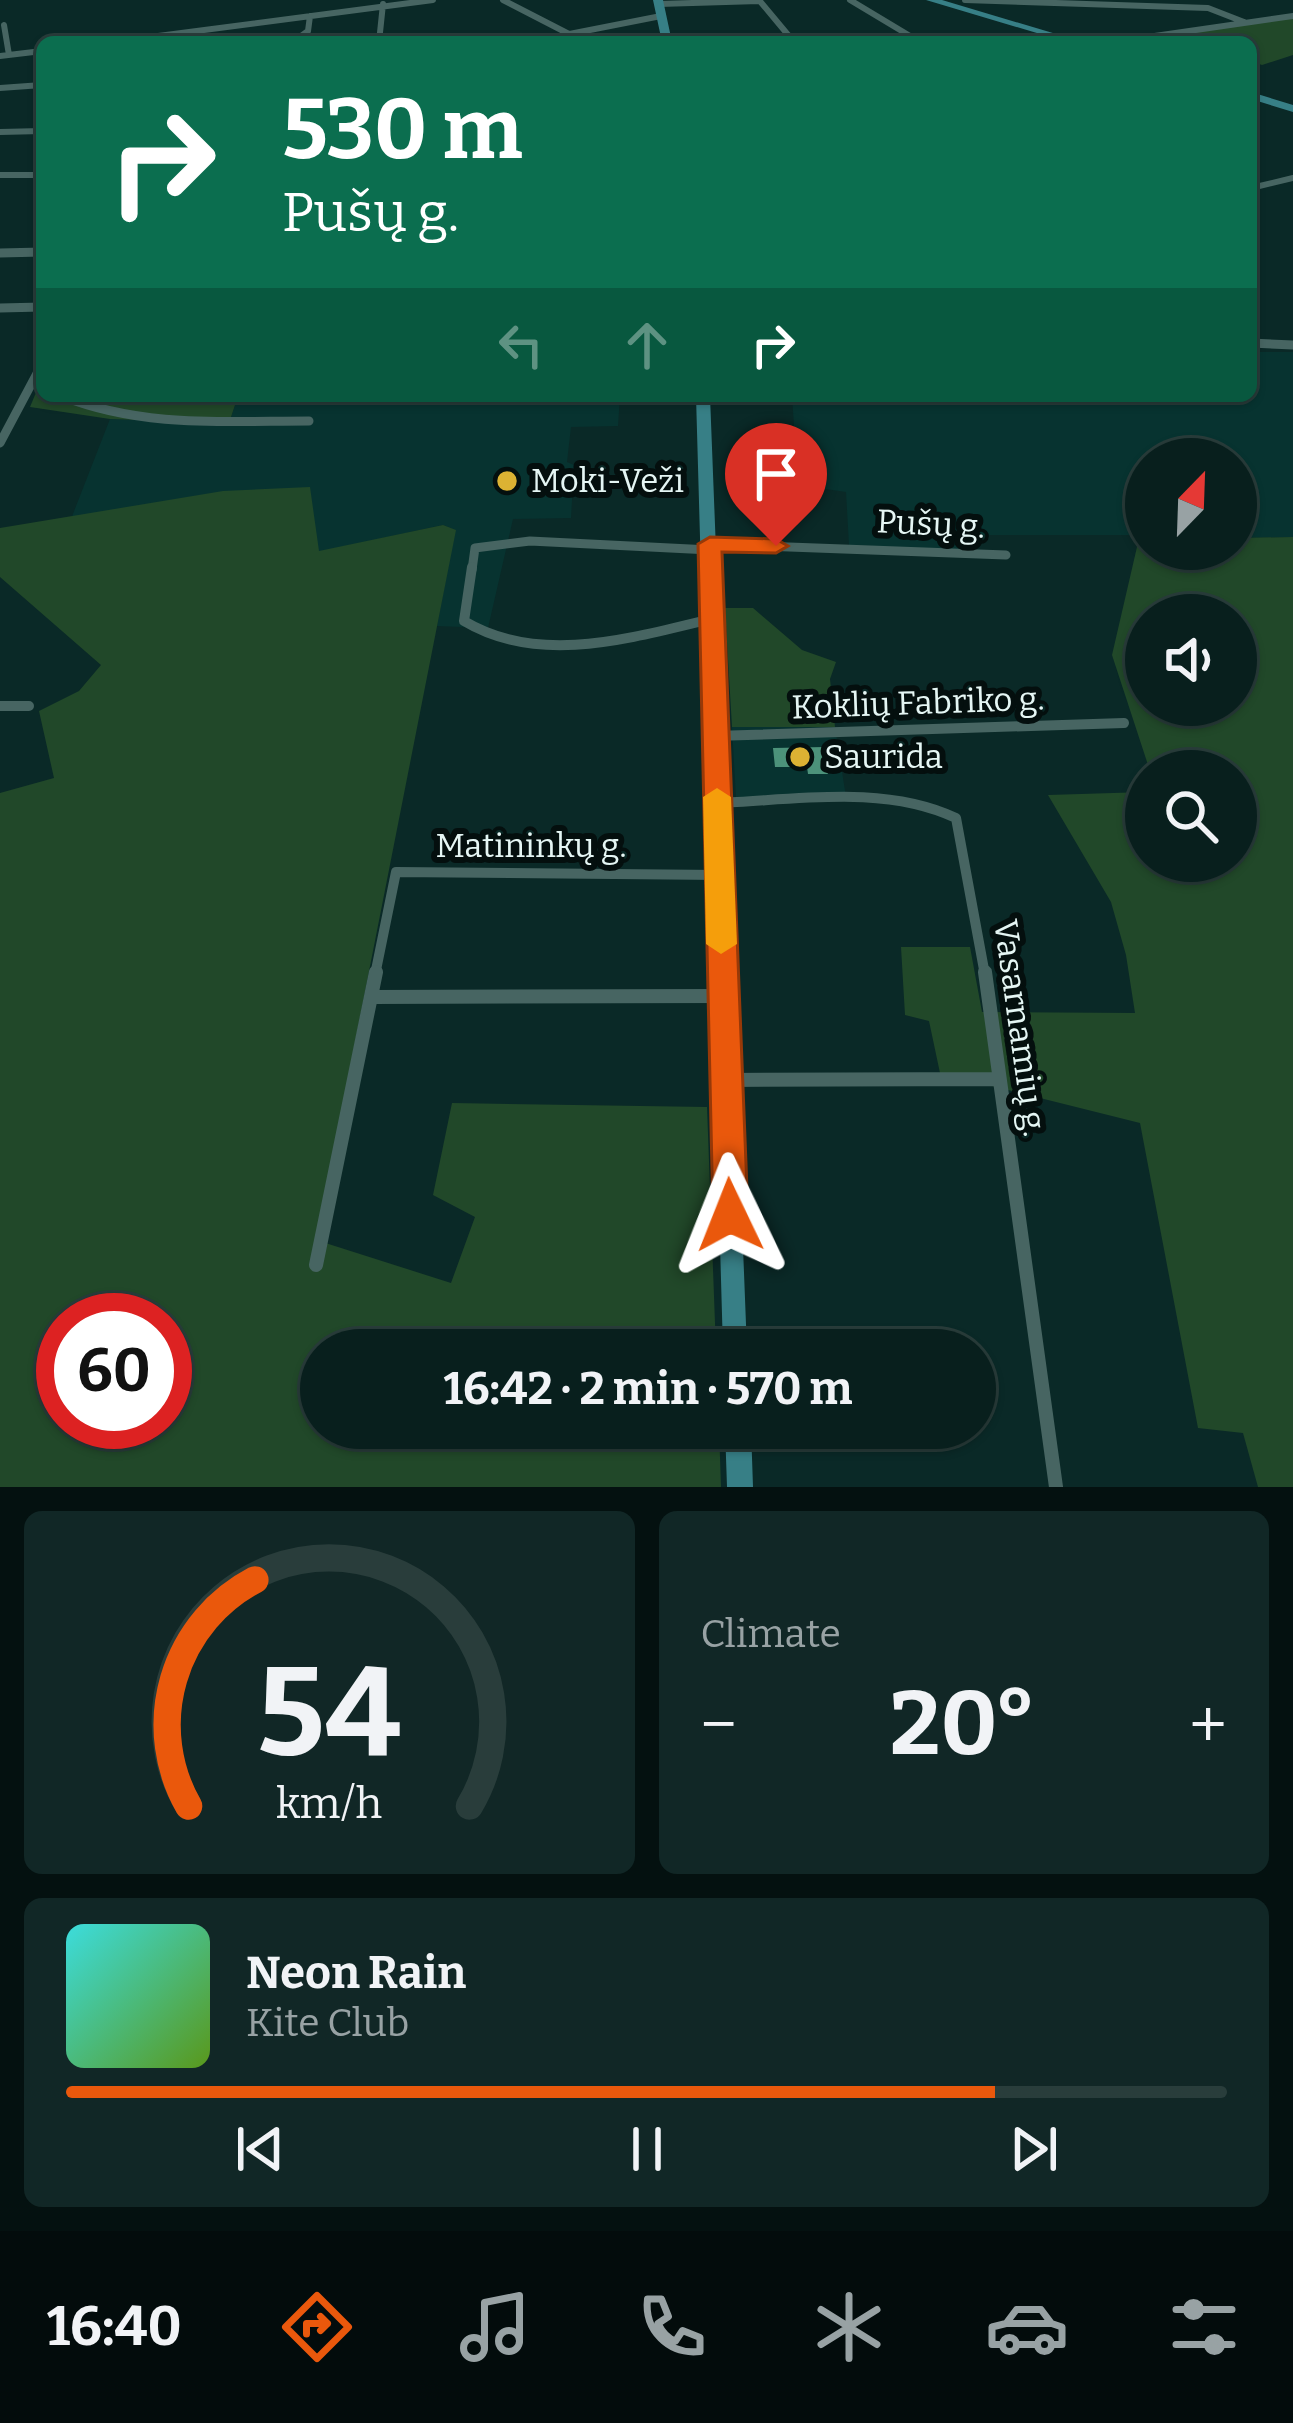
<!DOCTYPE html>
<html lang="en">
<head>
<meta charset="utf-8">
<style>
	:root { --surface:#081f1d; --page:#112726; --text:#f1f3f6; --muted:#98a2a4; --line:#293d3b; --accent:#ea580c }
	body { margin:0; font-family:Bitter,serif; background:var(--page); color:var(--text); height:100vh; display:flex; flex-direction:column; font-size:45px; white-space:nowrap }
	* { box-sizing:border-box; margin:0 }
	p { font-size:39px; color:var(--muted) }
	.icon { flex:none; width:66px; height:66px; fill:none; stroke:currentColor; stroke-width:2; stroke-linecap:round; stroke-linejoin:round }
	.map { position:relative; height:1487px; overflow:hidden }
	.panel { display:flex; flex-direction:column; gap:24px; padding:24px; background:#041110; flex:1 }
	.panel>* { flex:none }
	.top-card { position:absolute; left:36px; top:36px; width:1221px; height:366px; border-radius:18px; box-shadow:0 3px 9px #0004,0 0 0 3px var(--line); background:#0b6e4f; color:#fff; overflow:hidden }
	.needle { width:78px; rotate:23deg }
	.controls { position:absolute; left:1125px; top:438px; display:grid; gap:24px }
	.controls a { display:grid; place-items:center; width:132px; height:132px; border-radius:50%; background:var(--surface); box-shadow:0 3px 9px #0004,0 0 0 3px var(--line); font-size:60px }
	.speed { position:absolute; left:36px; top:1293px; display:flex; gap:24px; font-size:60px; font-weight:700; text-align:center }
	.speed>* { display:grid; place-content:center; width:156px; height:156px; border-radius:50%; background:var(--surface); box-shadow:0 3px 9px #0004,0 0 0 3px var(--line); line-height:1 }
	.speed .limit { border:18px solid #d22; background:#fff; color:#111 }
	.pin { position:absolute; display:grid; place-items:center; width:102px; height:102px; color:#fff; margin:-123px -51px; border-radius:50% 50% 50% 0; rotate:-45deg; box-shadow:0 0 12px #0007 }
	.pin .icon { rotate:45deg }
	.me { position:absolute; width:132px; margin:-66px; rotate:358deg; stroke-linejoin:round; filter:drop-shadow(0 0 9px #0008) }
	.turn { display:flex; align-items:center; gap:42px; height:252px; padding:0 48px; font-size:54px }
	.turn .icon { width:156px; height:156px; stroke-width:2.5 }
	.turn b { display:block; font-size:84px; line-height:102px }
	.lanes { display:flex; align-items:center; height:114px; padding:0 48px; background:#0003; justify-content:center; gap:60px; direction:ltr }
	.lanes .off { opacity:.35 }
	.big { font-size:90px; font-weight:700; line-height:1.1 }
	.panel .tile { flex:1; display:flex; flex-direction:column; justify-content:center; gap:18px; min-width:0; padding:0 42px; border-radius:18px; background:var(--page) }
	.panel .dial { align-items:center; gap:0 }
	.dial svg { height:312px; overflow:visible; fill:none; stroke:var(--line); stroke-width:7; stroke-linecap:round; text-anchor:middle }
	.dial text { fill:var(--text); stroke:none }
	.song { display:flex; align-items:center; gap:36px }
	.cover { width:144px; height:144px; border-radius:18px; background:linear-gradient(135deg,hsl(180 70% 55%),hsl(90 70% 35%)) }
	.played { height:12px; border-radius:6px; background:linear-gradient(90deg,var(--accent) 80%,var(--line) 80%) }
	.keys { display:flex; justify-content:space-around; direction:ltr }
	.heat { display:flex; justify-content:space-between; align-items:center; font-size:66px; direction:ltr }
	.panel .tiles { flex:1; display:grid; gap:24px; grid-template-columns:1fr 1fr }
	.tile:last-child { grid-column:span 2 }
	.trip { position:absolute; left:300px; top:1329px; width:696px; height:120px; border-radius:60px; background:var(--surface); box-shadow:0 3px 9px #0004,0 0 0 3px var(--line); font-weight:700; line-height:120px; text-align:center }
	.tabs { display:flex; height:192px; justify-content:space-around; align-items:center; background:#030c0c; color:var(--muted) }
	.tabs .icon { width:84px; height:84px }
	.tabs .current { color:var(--accent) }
	.tabs b { font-size:54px; color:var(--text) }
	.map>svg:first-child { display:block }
	.built { fill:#073330 }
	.green { fill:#214829; fill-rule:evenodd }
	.building { fill:#4c927a }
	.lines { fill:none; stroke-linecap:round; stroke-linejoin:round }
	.minor-far3 { stroke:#476562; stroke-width:6 }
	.minor-far2 { stroke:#476562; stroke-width:9 }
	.minor-far1 { stroke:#476562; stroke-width:10 }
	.minor { stroke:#476562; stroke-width:14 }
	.primary { fill:#377f86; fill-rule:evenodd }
	.route { fill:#ea580c; stroke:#983908; stroke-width:3 }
	.slow { fill:#f59e0b }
	.poi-dot { fill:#dcb233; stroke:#040f0e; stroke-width:4.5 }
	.labels { text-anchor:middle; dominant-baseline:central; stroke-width:12; stroke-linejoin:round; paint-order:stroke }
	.poi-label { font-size:33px; fill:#e5f6f4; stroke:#040f0e; text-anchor:start }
	.street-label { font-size:33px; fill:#e5f6f4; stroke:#040f0e }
</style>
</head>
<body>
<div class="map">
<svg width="1293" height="1487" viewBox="0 0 1293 1487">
	<rect width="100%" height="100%" fill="#0a2927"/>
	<path class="built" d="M 1251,352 L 1293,352 L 1293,537 L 1236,538 L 1236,459 L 1146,459 L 1146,535 L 969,535 L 965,550 L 849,545 L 846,492 L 798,485 L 792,396 L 1251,396 Z
		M 238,396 L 620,396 L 618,426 L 571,427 L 567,462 L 574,465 L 571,518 L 513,519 L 488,628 L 437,626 L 455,530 L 443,525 L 318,552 L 71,519 L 110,419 L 229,423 Z
		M 732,727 L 835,727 L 846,797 L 736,798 Z"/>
	<path class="green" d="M 1293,17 L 1293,55 L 1262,65 L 1251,61 L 1251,42 L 1187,42 L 1167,36 Z
		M 42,378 L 42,396 L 238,396 L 229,423 L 110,419 L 30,407 Z
		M 310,487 L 319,551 L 443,525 L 456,530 L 316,1240 L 451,1283 L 475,1217 L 433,1195 L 452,1103 L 707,1107 L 716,1350 L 321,1350 L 321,1428 L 719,1428 L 721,1487 L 0,1487 L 0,793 L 54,778 L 39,711 L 79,691 L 101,665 L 0,577 L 0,528 L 223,491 ZM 63,1320 L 165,1320 L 165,1422 L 63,1422 Z
		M 1140,534 L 1146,535 L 1146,549 L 1236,549 L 1236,538 L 1293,537 L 1293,1487 L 1258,1487 L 1243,1433 L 1198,1428 L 1140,1123 L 940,1073 L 929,1021 L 905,1015 L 901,947 L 970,947 L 982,1012 L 1135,1013 L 1126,955 L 1111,902 L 1048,795 L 1146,792 L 1146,861 L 1236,861 L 1236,771 L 1150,771 L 1112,655 ZM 1146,615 L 1236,615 L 1236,705 L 1146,705 Z
		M 725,608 L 753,608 L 802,650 L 836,662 L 830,679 L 835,727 L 732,727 Z"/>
	<path class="building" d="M 825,747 L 828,774 L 808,774 L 807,767 L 775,767 L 773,748 Z"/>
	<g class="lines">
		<path class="minor-far3" d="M 503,0 L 569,34
			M 759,0 L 794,42
			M 850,0 L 920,42
			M 965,0 L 1208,8 L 1244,22
			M 659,4 L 759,1
			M 4,25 L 9,55
			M 112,42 L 433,0
			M 293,42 L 308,31 L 310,16
			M 379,42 L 383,4
			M 476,42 L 544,39 L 661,16
			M 1113,42 L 1293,16
			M 0,56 L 42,51
			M 0,88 L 42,85
			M 0,132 L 42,131
			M 0,175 L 42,175
			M 1251,188 L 1293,178"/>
		<path class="minor-far2" d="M 0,253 L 42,252
			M 0,308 L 42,307
			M 1251,343 L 1293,345
			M 62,396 C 142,428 225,421 309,421
			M 0,443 L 42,364
			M 710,544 L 1006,555
			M 472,570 L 475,548 L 530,541 L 710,550"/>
		<path class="minor-far1" d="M 472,567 L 464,621 C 539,666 631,638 711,619
			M 0,706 L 29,706
			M 714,736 L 1124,723
			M 718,803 C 795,800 884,784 956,818 L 985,975
			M 375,975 L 396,872 L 720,875"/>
		<path class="minor" d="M 985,972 L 1056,1487
			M 372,997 L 723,996
			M 725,1080 L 999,1079
			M 316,1265 L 376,972"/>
		<path class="primary" d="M 653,0 L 663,0 L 672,42 L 662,42 Z
			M 926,0 L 942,0 L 1083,42 L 1067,42 Z
			M 1251,92 L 1293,105 L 1293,112 L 1251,99 Z
			M 696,396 L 710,396 L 747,1350 L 723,1350 Z
			M 725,1428 L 751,1428 L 753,1487 L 727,1487 Z"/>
	</g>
	<path class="route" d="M 710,537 L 776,539 L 788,546 L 776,553 L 722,552 L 748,1215 L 743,1225 L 730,1229 L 718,1225 L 713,1215 L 698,544 Z"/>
	<path class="slow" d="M 717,788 L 731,797 L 737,944 L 721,954 L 706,944 L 703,797 Z"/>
	<g class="poi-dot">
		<circle cx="507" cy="481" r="12"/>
		<circle cx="800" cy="757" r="12"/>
	</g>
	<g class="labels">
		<g class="poi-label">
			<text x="531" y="481">Moki-Veži</text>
			<text x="824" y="757">Saurida</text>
		</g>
		<g class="street-label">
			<text transform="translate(931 524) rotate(3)">Pušų g.</text>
			<text transform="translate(918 703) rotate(-2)">Koklių Fabriko g.</text>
			<text x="531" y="846">Matininkų g.</text>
			<text transform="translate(1020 1028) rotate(82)">Vasarnamių g.</text>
		</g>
	</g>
</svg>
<div class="controls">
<a><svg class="needle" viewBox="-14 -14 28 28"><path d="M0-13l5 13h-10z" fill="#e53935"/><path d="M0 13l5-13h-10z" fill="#98a2a4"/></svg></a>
<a><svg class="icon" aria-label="sound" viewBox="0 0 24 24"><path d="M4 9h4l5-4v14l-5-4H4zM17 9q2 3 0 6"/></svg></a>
<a><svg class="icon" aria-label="search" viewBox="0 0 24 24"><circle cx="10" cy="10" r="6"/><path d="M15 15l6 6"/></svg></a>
</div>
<div class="speed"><div class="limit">60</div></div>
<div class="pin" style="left:776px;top:546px;background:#d93025"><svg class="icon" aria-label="arrive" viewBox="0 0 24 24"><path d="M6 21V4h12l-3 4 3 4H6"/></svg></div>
<svg class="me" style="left:730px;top:1215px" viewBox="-20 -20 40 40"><path d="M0-17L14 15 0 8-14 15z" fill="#ea580c" stroke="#fff" stroke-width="4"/></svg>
<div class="trip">16:42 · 2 min · 570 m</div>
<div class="top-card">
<div class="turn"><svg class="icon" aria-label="right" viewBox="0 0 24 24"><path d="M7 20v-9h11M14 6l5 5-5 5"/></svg><div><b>530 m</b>Pušų g.</div></div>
<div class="lanes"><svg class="icon off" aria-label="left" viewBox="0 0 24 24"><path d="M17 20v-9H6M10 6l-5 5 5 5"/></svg><svg class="icon off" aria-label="ahead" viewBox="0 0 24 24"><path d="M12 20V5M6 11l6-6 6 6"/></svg><svg class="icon" aria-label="right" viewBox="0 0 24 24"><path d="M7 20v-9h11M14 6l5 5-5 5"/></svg></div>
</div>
</div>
<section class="panel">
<div class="tiles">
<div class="tile dial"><svg viewBox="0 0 100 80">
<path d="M14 69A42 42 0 1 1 86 69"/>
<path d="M14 69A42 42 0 0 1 31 11" stroke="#ea580c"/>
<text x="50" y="56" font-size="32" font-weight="700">54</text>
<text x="50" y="72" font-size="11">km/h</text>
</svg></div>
<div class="tile"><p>Climate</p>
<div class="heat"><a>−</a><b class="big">20°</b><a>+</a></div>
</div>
<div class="tile">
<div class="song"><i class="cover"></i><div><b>Neon Rain</b><p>Kite Club</p></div></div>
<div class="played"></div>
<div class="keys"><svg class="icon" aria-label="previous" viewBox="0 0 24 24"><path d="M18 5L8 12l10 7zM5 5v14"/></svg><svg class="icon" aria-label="pause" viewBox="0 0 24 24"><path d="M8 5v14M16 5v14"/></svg><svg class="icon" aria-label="next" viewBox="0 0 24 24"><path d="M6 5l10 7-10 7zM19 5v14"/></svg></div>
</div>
</div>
</section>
<nav class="tabs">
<b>16:40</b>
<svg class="icon current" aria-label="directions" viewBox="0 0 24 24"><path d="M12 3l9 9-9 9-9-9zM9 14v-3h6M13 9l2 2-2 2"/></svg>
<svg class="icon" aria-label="music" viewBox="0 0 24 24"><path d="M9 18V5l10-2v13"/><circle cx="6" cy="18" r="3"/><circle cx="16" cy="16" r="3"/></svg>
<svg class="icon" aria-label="phone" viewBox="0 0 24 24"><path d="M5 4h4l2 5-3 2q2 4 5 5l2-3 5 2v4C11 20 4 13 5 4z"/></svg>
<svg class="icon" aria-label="climate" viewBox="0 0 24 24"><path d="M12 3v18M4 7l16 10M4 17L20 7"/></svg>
<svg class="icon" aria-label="car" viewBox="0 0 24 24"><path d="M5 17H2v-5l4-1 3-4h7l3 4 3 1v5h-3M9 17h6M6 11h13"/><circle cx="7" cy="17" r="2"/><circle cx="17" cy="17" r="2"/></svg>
<svg class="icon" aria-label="filters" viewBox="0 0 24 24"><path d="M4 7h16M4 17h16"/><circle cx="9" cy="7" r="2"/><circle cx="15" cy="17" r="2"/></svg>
</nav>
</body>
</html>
